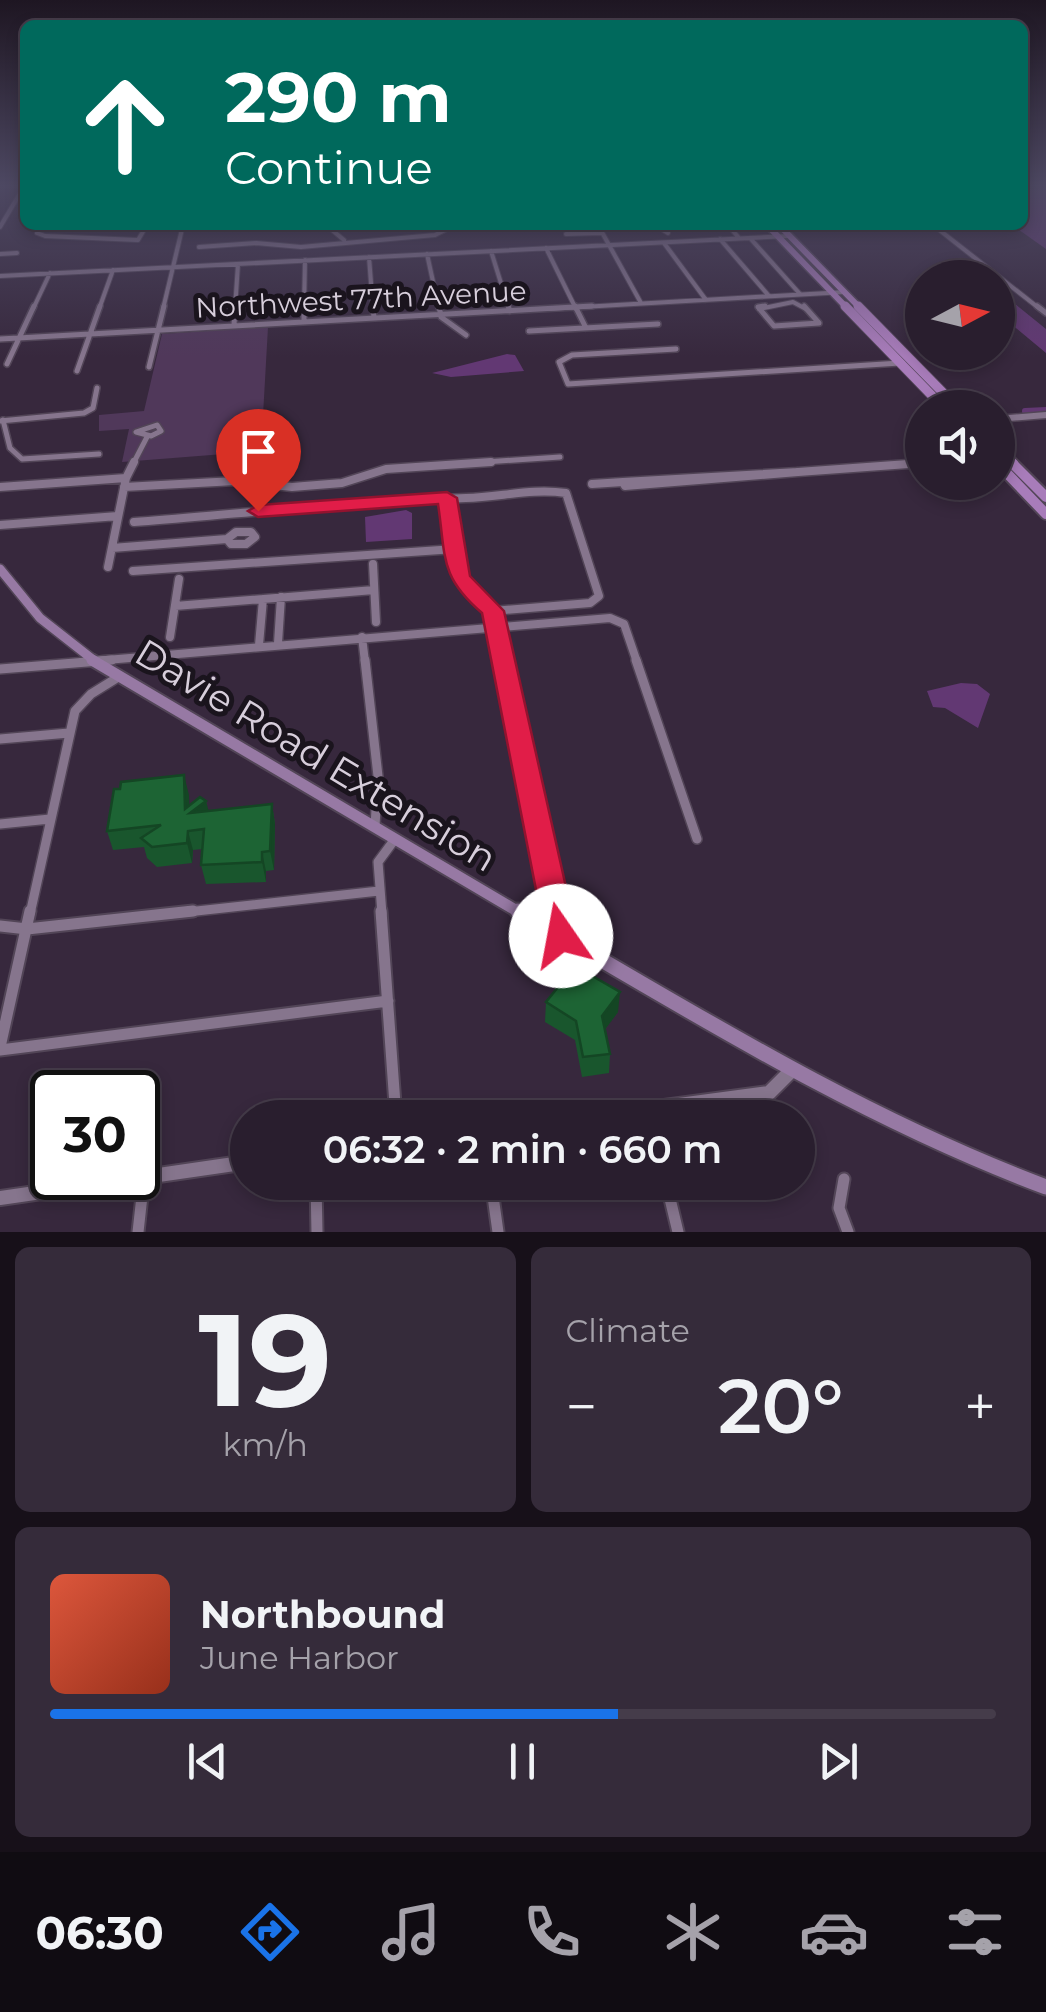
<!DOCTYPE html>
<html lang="en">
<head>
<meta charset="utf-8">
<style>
	:root { --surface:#291e2e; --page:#352b3a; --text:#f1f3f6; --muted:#a5a2aa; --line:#453c4a; --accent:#1a73e8 }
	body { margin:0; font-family:Montserrat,sans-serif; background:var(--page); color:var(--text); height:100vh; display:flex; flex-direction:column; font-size:38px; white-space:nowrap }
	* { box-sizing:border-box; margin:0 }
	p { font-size:32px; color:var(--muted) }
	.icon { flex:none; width:55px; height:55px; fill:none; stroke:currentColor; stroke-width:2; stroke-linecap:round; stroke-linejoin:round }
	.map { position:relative; height:1232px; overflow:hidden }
	.panel { display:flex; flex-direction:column; gap:15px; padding:15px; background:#171019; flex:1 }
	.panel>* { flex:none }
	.hud { position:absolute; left:20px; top:20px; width:1008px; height:210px; border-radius:15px; box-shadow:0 5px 15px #0003,0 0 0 2px var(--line); background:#00695c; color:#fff; overflow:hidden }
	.needle { width:65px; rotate:83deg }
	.fabs { position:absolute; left:905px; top:260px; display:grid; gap:20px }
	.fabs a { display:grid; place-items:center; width:110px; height:110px; border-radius:50%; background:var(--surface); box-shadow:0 5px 15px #0003,0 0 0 2px var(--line); font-size:50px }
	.speed { position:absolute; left:30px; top:1070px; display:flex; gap:20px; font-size:50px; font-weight:700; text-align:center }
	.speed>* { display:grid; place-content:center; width:130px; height:130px; border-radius:50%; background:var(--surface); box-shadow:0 5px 15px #0003,0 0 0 2px var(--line); line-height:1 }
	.speed .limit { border:5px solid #111; border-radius:15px; background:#fff; color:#111 }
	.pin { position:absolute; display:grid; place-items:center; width:85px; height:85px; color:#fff; margin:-102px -42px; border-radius:50% 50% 50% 0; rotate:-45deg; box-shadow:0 0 10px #0007 }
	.pin .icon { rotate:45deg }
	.me { position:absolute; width:110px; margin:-55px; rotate:348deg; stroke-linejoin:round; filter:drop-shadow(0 0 8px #0008) }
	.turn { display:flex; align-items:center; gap:35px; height:210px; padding:0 40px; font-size:45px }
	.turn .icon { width:130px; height:130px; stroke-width:2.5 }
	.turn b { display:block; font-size:70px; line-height:85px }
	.big { font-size:75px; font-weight:600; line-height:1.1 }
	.panel .card { flex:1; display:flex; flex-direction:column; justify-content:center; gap:15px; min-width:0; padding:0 35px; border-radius:15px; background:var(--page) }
	.panel .dial { align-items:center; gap:0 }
	.dial b { font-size:130px; line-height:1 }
	.song { display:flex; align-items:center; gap:30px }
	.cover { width:120px; height:120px; border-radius:15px; background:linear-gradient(135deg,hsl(10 70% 55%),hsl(10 70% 35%)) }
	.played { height:10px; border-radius:5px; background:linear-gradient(90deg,var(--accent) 60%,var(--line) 60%) }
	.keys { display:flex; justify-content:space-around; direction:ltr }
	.heat { display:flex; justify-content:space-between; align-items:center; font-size:55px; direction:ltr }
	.panel .tiles { flex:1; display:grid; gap:15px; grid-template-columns:1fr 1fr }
	.card:last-child { grid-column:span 2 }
	.trip { position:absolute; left:230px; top:1100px; width:585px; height:100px; border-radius:50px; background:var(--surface); box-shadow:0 5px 15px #0003,0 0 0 2px var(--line); font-weight:600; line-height:100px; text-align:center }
	.tab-bar { display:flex; height:160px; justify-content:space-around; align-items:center; background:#100c12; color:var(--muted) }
	.tab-bar .icon { width:70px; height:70px }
	.tab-bar .current { color:var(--accent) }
	.tab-bar b { font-size:45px; color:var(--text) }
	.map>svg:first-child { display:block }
	.green { fill:#50385a }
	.water { fill:#623873 }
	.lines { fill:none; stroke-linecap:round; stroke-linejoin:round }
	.canal { stroke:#623873; stroke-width:6 }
	.minor-far4-casing { stroke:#524557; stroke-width:6 }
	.minor-far3-casing { stroke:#524557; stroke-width:8 }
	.minor-far2-casing { stroke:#524557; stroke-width:11 }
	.minor-far1-casing { stroke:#524557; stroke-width:12 }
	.minor-casing { stroke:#524557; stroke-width:15 }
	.tertiary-far1-casing { stroke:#524557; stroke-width:9 }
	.tertiary-casing { stroke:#524557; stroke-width:18 }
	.secondary-far2-casing { stroke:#524557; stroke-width:12 }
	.secondary-far1-casing { stroke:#524557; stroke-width:15 }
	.secondary-casing { stroke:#524557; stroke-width:19 }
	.primary-far2-casing { stroke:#524557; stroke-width:9 }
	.primary-far1-casing { stroke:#524557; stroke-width:11 }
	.primary-casing { stroke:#524557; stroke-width:14 }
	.minor-far4 { stroke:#86758d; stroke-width:4 }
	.minor-far3 { stroke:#86758d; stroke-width:5 }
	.minor-far2 { stroke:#86758d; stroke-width:8 }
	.minor-far1 { stroke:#86758d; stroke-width:9 }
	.minor { stroke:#86758d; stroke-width:11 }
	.tertiary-far1 { stroke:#86758d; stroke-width:6 }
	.tertiary { stroke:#86758d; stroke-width:14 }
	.secondary-far2 { stroke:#9779a4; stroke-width:9 }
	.secondary-far1 { stroke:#9779a4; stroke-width:11 }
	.secondary { stroke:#9779a4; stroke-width:15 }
	.primary-far2 { stroke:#a87cba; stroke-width:6 }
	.primary-far1 { stroke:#a87cba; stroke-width:9 }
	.primary { stroke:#a87cba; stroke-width:10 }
	.wall { fill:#19562d }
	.shaded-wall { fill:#144624 }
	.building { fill:#1d6434; stroke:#144624; stroke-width:2.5 }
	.route { fill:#e11d48; stroke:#92132f; stroke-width:2.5 }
	.labels { text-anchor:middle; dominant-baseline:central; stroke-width:10; stroke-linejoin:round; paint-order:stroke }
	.far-street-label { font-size:28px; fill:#d7cedb; stroke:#1a141d }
	.near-street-label { font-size:38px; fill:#d7cedb; stroke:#1a141d }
</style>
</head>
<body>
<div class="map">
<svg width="1046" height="1232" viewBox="0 0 1046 1232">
	<rect width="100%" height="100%" fill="#37283d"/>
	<path class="green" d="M 268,327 L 261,451 L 122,462 L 129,429 L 99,431 L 99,415 L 144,411 L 162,334 Z"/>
	<path class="water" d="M 1046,188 L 1046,249 L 1012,225 L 1022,225 L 1023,189 Z
		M 998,290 L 1046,329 L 1046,353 L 998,313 Z
		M 507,354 L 515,355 L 524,371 L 451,377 L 432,373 Z
		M 406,510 L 412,513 L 412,539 L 366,542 L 365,517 Z
		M 961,683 L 977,684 L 990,694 L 978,728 L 945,708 L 933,707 L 927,691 Z"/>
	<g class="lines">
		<path class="canal" d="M 1025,411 L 1046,410"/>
		<g class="minor-far4-casing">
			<path id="minor-far4" d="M 42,225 L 37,233 L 45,236 L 138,240 L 147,225
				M 262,225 L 318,225
				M 339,225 L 332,230 L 344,240
				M 598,225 L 641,303
				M 655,225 L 668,233
				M 728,225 L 739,238
				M 933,225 L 1040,309
				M 0,227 L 25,185
				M 146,227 L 183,225
				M 566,234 L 602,233
				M 750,238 L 800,294
				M 720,239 L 769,296
				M 664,243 L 706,300
				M 199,247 L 256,243 L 301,247 L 435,235 L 455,225
				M 546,248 L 576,309
				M 491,251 L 509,309
				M 0,254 L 17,253
				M 427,254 L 439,309
				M 369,257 L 373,309
				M 0,276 L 789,236
				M 33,309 L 50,273
				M 99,309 L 113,270
				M 163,309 L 183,225
				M 235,309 L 238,264
				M 304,309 L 305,260
				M 547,309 L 845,292
				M 759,309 L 793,302 L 806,309"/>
		</g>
		<g class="minor-far3-casing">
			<path id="minor-far3" d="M 373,306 L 374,318
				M 439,306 L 441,317 L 466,335
				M 508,306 L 510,311
				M 575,306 L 586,328
				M 765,306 L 758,307 L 774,326 L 819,323 L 804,306
				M 1037,306 L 1046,313
				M 304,322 L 304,306
				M 234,325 L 235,306
				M 529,331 L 658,324
				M 0,339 L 592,306
				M 676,349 L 572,355 L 559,362 L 568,384 L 900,363
				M 7,364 L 34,306
				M 149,367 L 164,306
				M 77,371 L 100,306
				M 3,420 L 10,448 L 22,459 L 99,454
				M 0,421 L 84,413 L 93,408 L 97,388
				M 157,425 L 161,431 L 151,436 L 136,432 Z
				M 133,464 L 147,437
				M 455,464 L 560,457
				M 905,464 L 922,463"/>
		</g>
		<g class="minor-far2-casing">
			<path id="minor-far2" d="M 798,472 L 625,486 L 623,482 Z
				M 798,472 L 922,463
				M 592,484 L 623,482
				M 0,487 L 126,478
				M 124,487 L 235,481 L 292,487 L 342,483 L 386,469 L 491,462
				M 447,498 L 459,576 L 493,611 L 504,662
				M 134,522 C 245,513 355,502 466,498 C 501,497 532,488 566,493 L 599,596 L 590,603 L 493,611
				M 0,525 L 118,516
				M 236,532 L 251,532 L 255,537 L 246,544 L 231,544 L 227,539 Z
				M 112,548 L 227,539
				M 373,564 L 376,622
				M 108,567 L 126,478 L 134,462
				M 133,571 L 455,549
				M 175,606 L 374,590
				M 170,637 L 179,579
				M 362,637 L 365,662
				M 278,643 L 281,597
				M 259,645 L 263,599
				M 82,662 L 610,618 L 624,624 L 637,662"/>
		</g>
		<g class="minor-far1-casing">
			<path id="minor-far1" d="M 365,660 L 378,776 L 375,826
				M 503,660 L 556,914
				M 636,660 L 697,839
				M 0,669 L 112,660
				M 0,739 L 69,733
				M 0,824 L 50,819
				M 30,914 L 75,711 L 91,694 L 120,676
				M 169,914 L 379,891
				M 382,914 L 378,862 L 395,839"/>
		</g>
		<g class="minor-casing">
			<path id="minor" d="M 381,911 L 396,1118
				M 556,911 L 560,932
				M 0,926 L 27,929 L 193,911
				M 0,1047 L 30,911
				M 0,1050 L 388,1001
				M 844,1179 L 839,1208 L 848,1232
				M 316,1182 L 317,1232
				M 491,1182 L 498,1232
				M 666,1182 L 678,1232
				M 138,1232 L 144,1178"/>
		</g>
		<g class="tertiary-far1-casing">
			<path id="tertiary-far1" d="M 998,419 L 1046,415"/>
		</g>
		<g class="tertiary-casing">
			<path id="tertiary" d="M 582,1118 L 769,1093 L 791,1071
				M 0,1198 L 248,1162"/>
		</g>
		<g class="secondary-far2-casing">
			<path id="secondary-far2" d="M 0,569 L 40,618 L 96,662"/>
		</g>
		<g class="secondary-far1-casing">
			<path id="secondary-far1" d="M 92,660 L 522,914"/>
		</g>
		<g class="secondary-casing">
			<path id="secondary" d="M 518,911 C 690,1011 859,1117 1046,1187"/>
		</g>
		<g class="primary-far2-casing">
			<path id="primary-far2" d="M 767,225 L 848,309
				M 779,225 L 861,309"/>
		</g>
		<g class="primary-far1-casing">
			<path id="primary-far1" d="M 845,306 L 944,408
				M 858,306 L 958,408
				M 998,448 L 1014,464"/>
		</g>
		<g class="primary-casing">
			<path id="primary" d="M 1011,462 L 1046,497
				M 998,464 L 1046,514"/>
		</g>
		<use href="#minor-far4" class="minor-far4"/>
		<use href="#minor-far3" class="minor-far3"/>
		<use href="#minor-far2" class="minor-far2"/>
		<use href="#minor-far1" class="minor-far1"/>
		<use href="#minor" class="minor"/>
		<use href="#tertiary-far1" class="tertiary-far1"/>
		<use href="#tertiary" class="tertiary"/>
		<use href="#secondary-far2" class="secondary-far2"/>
		<use href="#secondary-far1" class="secondary-far1"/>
		<use href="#secondary" class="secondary"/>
		<use href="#primary-far2" class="primary-far2"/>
		<use href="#primary-far1" class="primary-far1"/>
		<use href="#primary" class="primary"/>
	</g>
	<path class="wall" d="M 189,795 L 189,805 L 206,801 L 208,811 L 272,804 L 275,824 L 274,870 L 266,871 L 266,882 L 206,884 L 201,865 L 202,849 L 193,850 L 192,863 L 157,867 L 147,858 L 144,847 L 113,850 L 107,831 Z
		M 546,1002 L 618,1012 L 605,1029 L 610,1054 L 609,1073 L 582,1077 L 575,1040 L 545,1022 Z"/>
	<path class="shaded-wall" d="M 184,775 L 189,795 L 190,828 L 185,809 Z
		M 206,801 L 211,820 L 190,813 Z
		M 272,804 L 275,824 L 274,870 L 270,851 Z
		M 188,831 L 193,850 L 192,863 L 187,843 Z
		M 262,852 L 266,871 L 266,882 L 262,862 Z
		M 620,992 L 618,1012 L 601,1035 L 602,1016 Z"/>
	<path class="building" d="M 184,775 L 185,809 L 200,797 L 206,801 L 190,813 L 272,804 L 270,851 L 262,852 L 262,862 L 201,865 L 204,829 L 188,831 L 187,843 L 152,847 L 141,838 L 161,825 L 107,831 L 114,789 L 120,789 L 121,782 Z
		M 575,966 L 620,992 L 602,1016 L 610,1054 L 583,1057 L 576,1021 L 546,1002 Z"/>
	<linearGradient id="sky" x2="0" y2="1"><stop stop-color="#1e1622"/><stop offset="0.52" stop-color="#4d4862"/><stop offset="1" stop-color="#4d4862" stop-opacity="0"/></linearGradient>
	<rect width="1046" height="357" fill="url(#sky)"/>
	<path class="route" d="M 447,492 L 457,498 L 470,576 L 504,611 L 577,936 L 572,945 L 561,949 L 550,945 L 545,936 L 482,613 C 439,576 446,557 438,504 L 258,517 L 248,511 L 258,505 Z"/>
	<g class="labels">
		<g class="far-street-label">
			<text transform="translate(361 299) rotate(-3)">Northwest 77th Avenue</text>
		</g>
		<g class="near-street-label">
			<text transform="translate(316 755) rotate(31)">Davie Road Extension</text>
		</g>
	</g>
</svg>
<div class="fabs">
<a><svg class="needle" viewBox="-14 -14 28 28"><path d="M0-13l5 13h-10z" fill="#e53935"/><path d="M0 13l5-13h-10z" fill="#a5a2aa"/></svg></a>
<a><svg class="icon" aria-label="sound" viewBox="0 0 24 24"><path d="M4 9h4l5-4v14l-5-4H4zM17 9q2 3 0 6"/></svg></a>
</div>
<div class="speed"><div class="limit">30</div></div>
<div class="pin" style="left:258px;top:511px;background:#d93025"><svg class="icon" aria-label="arrive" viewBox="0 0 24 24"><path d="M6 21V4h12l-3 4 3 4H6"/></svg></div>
<svg class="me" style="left:561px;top:936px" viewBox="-20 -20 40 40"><circle r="19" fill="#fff"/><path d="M0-13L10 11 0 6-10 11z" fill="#e11d48"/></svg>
<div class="trip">06:32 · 2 min · 660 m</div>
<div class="hud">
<div class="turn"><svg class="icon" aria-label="ahead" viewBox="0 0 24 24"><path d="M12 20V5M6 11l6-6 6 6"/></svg><div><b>290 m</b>Continue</div></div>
</div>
</div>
<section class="panel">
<div class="tiles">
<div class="card dial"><b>19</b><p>km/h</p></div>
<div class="card"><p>Climate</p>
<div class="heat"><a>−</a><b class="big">20°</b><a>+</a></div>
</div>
<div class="card">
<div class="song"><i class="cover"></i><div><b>Northbound</b><p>June Harbor</p></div></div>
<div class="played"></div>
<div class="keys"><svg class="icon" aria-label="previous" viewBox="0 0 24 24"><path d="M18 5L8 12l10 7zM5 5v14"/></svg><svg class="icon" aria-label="pause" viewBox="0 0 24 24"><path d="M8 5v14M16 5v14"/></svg><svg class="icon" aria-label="next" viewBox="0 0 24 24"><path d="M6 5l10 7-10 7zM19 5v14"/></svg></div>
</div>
</div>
</section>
<nav class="tab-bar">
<b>06:30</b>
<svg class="icon current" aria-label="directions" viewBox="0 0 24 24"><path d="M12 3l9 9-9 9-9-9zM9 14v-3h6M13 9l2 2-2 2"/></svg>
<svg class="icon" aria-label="music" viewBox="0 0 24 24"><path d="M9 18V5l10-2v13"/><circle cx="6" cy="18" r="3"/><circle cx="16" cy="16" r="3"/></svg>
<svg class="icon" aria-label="phone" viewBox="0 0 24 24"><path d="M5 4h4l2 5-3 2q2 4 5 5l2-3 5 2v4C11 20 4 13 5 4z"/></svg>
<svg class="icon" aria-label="climate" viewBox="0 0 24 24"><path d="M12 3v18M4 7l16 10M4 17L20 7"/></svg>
<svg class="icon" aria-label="car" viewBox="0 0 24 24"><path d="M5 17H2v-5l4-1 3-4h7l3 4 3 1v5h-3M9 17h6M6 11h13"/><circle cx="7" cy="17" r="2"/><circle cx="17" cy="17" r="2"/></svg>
<svg class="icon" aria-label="filters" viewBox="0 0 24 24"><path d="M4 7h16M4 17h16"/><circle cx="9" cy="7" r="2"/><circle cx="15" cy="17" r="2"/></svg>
</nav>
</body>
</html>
